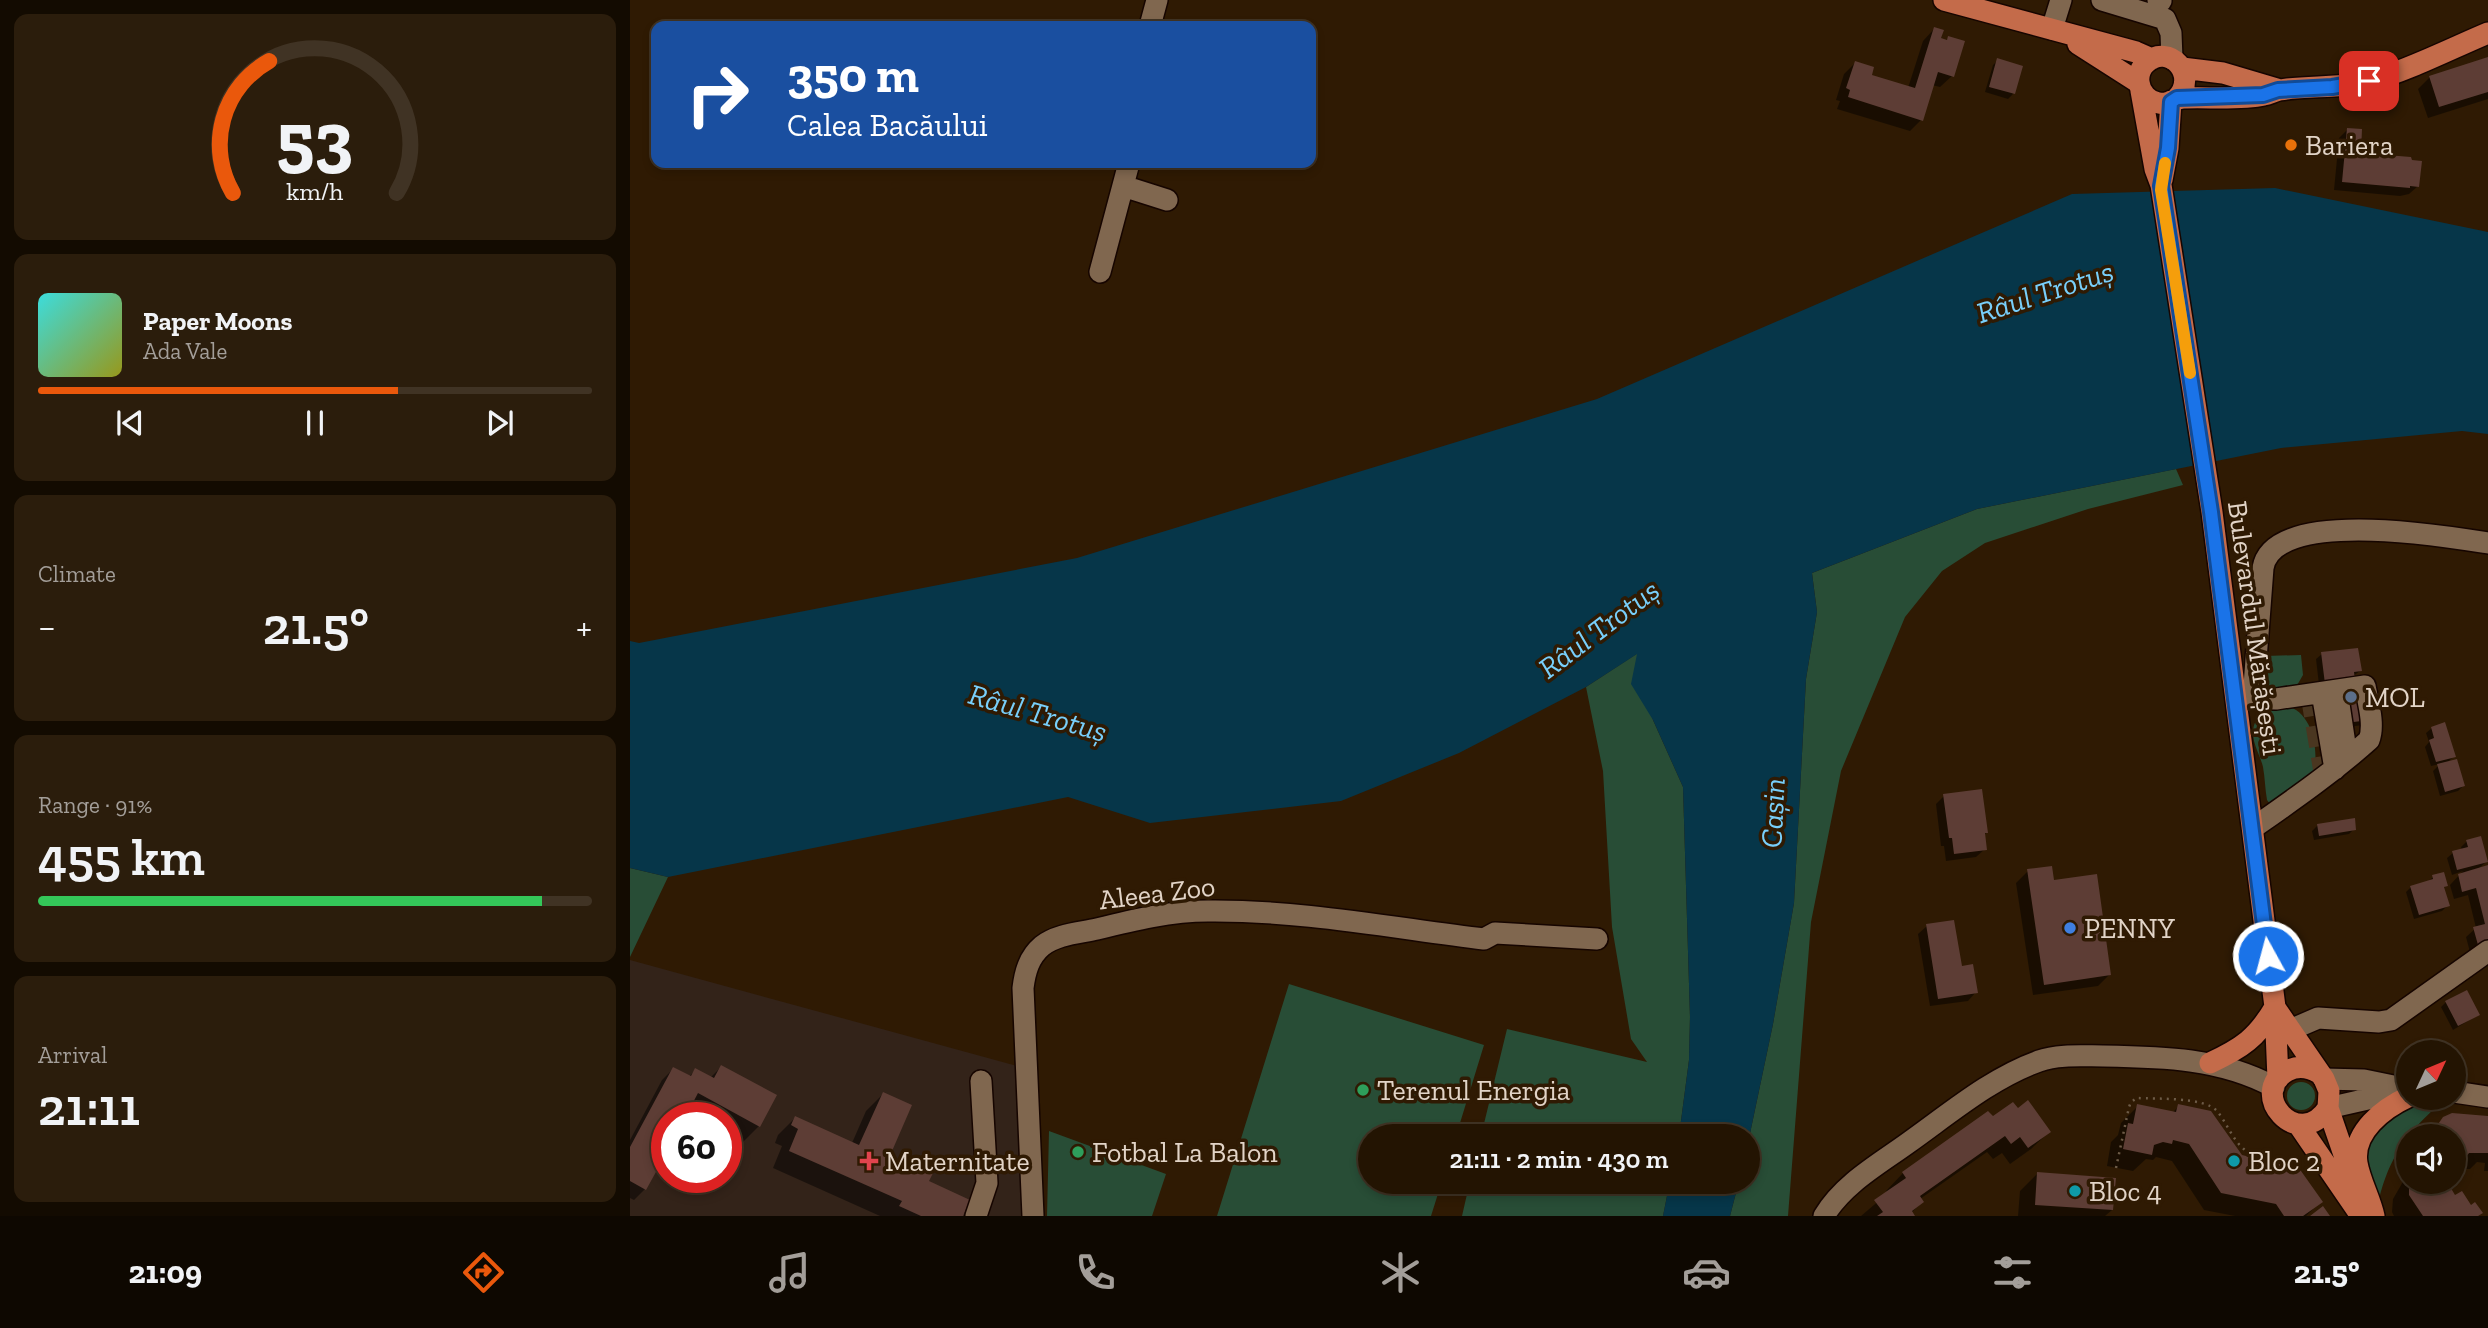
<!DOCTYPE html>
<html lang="en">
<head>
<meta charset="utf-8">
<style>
	:root { --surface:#231402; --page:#2b1d0c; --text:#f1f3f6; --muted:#a39e99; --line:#403324; --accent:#ea580c }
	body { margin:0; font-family:"Zilla Slab",serif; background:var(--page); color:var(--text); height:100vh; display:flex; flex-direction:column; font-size:26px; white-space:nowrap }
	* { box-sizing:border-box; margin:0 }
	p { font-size:23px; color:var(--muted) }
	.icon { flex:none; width:38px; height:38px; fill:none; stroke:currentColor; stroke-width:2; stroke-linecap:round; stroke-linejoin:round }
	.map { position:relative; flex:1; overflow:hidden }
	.sheet { display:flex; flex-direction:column; gap:14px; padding:14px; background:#130b01; width:630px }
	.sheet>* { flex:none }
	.hud { position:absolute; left:21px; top:21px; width:665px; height:147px; border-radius:14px; box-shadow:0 4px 10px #0003,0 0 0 2px var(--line); background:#1a4fa0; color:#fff; overflow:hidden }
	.needle { width:46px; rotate:46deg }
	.buttons { position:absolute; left:1766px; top:1040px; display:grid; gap:14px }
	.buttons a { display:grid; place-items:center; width:70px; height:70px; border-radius:50%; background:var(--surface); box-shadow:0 4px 10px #0003,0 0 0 2px var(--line); font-size:35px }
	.speed { position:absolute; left:21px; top:1102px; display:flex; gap:14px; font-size:35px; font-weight:700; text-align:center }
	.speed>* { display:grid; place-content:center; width:91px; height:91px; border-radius:50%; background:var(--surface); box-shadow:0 4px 10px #0003,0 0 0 2px var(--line); line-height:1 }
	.speed .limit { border:10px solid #d22; background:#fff; color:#111 }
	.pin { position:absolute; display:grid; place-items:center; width:60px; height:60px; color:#fff; margin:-30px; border-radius:14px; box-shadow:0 4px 10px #0006 }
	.me { position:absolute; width:77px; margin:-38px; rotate:353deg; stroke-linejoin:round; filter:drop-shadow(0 0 5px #0008) }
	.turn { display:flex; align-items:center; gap:24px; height:147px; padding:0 21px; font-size:32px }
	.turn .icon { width:91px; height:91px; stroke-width:2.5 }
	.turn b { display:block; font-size:49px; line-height:60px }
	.big { font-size:52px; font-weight:600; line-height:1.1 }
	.sheet .widget { flex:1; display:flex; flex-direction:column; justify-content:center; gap:10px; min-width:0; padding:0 24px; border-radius:14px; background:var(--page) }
	.sheet .dial { align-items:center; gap:0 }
	.dial svg { height:182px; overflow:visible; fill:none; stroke:var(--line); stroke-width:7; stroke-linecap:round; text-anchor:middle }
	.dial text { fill:var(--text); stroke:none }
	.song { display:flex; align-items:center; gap:21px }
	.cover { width:84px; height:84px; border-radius:10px; background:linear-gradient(135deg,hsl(180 70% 55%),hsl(60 70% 35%)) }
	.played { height:7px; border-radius:4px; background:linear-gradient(90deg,var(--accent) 65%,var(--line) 65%) }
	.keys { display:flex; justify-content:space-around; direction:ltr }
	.heat { display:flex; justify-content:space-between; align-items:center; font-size:38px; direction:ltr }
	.charge { height:10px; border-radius:5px; background:linear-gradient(90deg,#34c759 91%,var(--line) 0) }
	.trip { position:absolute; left:728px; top:1124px; width:402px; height:70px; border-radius:35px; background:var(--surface); box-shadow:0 4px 10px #0003,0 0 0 2px var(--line); font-weight:600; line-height:70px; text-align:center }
	.tab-bar { display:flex; height:112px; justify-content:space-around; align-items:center; background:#0e0801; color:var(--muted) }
	.tab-bar .icon { width:49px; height:49px }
	.tab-bar .current { color:var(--accent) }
	.tab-bar b { font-size:32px; color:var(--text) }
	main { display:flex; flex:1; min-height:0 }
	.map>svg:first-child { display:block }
	.medical { fill:#332319; fill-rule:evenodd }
	.green { fill:#284d36 }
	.water { fill:#063649 }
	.shadow { fill:#0007 }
	.building { fill:#5d3d35 }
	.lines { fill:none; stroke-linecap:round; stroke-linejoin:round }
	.minor-tunnel { stroke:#4a3620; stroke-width:21; stroke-dasharray:21 10; stroke-linecap:butt }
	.minor-casing { stroke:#160500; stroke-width:24 }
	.major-casing { stroke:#160500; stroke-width:24 }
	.path { stroke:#6d5b47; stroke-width:2.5; stroke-dasharray:2 5; stroke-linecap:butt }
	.minor { stroke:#80674f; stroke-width:21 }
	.major { stroke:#c46b4a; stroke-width:21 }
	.route-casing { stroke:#114b97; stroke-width:18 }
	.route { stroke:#1a73e8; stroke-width:12 }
	.slow { stroke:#f59e0b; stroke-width:12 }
	.food-dot { fill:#e8710a; stroke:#2f1a03; stroke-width:2.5 }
	.service-dot { fill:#5c6f8a; stroke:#2f1a03; stroke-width:2.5 }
	.shop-dot { fill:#3f7fe0; stroke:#2f1a03; stroke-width:2.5 }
	.leisure-dot { fill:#2e9e5b; stroke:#2f1a03; stroke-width:2.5 }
	.health-dot { fill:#e0444e; stroke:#2f1a03; stroke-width:2.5 }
	.culture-dot { fill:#0f9aa8; stroke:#2f1a03; stroke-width:2.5 }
	.labels { text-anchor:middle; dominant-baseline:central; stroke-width:7; stroke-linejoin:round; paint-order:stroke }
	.poi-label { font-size:28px; fill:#e2d4c7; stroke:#2f1a03; text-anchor:start }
	.street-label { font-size:28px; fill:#e2d4c7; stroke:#2f1a03 }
	.water-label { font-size:30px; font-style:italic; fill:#78cffa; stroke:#2f1a03 }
</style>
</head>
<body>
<main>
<section class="sheet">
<div class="widget dial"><svg viewBox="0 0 100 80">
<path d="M14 69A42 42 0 1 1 86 69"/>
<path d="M14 69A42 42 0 0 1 30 11" stroke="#ea580c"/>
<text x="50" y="56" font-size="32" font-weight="700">53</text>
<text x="50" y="72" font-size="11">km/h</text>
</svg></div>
<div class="widget">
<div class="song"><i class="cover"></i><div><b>Paper Moons</b><p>Ada Vale</p></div></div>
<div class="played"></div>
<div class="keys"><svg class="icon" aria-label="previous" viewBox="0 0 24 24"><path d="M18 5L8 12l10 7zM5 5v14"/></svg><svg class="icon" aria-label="pause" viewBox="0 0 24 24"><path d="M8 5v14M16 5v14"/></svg><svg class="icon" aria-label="next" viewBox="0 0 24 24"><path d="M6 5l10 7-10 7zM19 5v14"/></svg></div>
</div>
<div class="widget"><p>Climate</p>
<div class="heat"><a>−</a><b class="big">21.5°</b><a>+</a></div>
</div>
<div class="widget"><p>Range · 91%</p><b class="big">455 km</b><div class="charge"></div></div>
<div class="widget"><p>Arrival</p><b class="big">21:11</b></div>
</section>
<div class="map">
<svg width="1858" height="1216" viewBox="0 0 1858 1216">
	<rect width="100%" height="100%" fill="#2f1a03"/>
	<path class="medical" d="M 0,960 L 398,1069 L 403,1216 L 0,1216 ZM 37,1118 L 96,1118 L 96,1178 L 37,1178 Z"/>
	<path class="green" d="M 1546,469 L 1553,485 L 1458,509 L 1355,543 L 1312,571 L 1275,617 L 1211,771 L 1181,922 L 1158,1216 L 1100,1216 L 1109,1181 L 1118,1181 L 1118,1143 L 1143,1024 L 1164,903 L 1176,679 L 1187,612 L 1182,573 L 1347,509 Z
		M 1008,653 L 1023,720 L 1053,787 L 1060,1017 L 1059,1060 L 1049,1136 L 851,1136 L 877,1029 L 1017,1062 L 1001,1039 L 982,927 L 973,771 L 956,687 Z
		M 1671,655 L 1673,675 L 1666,687 L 1633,690 L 1635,656 Z
		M 1656,706 C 1682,711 1689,749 1684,772 L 1640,804 L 1637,800 C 1635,789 1635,778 1633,767 C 1631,758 1626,750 1624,741 C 1619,716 1636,709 1656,706 Z
		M 0,868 L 38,877 L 0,957 Z
		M 659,984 L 854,1045 L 826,1136 L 740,1136 L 740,1181 L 812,1181 L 801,1216 L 587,1216 Z
		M1657 1096a14 14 0 1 1 28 0a14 14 0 1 1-28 0Z
		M 1779,1106 L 1805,1108 C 1775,1136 1759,1159 1749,1199 L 1734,1161 L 1739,1144 L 1752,1122 Z
		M 419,1131 L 536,1174 L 522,1216 L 417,1216 Z
		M 840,1181 L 1040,1181 L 1033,1216 L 832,1216 Z"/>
	<path class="water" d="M 1645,188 L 1858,232 L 1858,434 L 1832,431 L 1651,448 L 1347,509 L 1182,573 L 1187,612 L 1176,679 L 1164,903 L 1143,1024 L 1118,1143 L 1118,1136 L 1049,1136 L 1059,1060 L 1060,1017 L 1053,787 L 1023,720 L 1001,684 L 1007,654 L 956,687 L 829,753 L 711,801 L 520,823 L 438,797 L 38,877 L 0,868 L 0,641 L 9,643 L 447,558 L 967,399 L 1442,194 Z
		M 1040,1181 L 1109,1181 L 1100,1216 L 1033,1216 Z"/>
	<path class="shadow" d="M 1304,29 L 1309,39 L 1315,41 L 1319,38 L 1322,76 L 1310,87 L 1302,85 L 1291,120 L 1280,131 L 1207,109 L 1210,101 L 1206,100 L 1214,74 L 1225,63 L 1240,76 L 1278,88 L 1293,41 Z
		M 1858,59 L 1858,99 L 1798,118 L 1788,89 L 1800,77 Z
		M 1368,60 L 1383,94 L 1378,99 L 1355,92 L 1363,65 Z
		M 1717,130 L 1729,155 L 1788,186 L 1779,194 L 1770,196 L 1704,190 L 1709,138 Z
		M 1692,654 L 1730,671 L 1723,676 L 1741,724 L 1686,731 L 1683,708 L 1691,702 L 1686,659 Z
		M 1802,728 L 1824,756 L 1816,764 L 1833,786 L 1828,791 L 1810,796 L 1803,771 L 1810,764 L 1801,766 L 1795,747 L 1799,742 L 1796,733 Z
		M 1314,796 L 1356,833 L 1353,836 L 1355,849 L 1346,857 L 1316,861 L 1314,846 L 1311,846 L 1306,804 Z
		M 1687,826 L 1724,829 L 1719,834 L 1684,840 L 1682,831 Z
		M 1837,841 L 1857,861 L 1847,870 L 1858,872 L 1858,942 L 1840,952 L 1836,937 L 1846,928 L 1838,895 L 1824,899 L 1820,885 L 1833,871 L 1822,875 L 1817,858 L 1823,853 L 1832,850 L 1831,847 Z
		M 1398,871 L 1423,882 L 1479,975 L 1468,986 L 1403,995 L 1386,883 Z
		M 1803,877 L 1816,885 L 1813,889 L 1818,905 L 1812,911 L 1784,919 L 1776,892 L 1781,887 L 1798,882 Z
		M 1297,926 L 1330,967 L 1346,992 L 1338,1001 L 1300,1006 L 1288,934 Z
		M 1816,1002 L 1848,1015 L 1823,1030 L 1811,1007 Z
		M 91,1067 L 129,1126 L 112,1143 L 96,1135 L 96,1118 L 66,1118 L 56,1113 L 53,1118 L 37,1118 L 15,1189 L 4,1200 L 0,1198 L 0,1140 L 32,1080 L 43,1069 L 59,1077 L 65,1070 L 80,1078 Z
		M 253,1094 L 257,1159 L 289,1173 L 297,1165 L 297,1182 L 331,1216 L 250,1216 L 143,1168 L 152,1146 L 145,1143 L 148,1135 L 165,1118 L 222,1143 L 236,1111 Z
		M 1508,1106 L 1542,1113 L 1549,1106 L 1611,1157 L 1691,1201 L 1676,1216 L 1605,1216 L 1574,1210 L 1542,1161 L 1526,1157 L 1523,1160 L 1516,1159 L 1503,1171 L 1477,1166 L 1481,1142 L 1488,1135 L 1491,1123 Z
		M 1817,1116 L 1858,1118 L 1858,1171 L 1854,1171 L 1855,1163 L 1847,1162 L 1840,1169 L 1825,1169 L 1824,1172 L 1824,1136 L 1797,1136 Z
		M 1362,1119 L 1419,1132 L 1401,1149 L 1380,1164 L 1372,1153 L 1363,1159 L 1357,1152 L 1290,1199 L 1292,1202 L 1281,1213 L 1283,1216 L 1231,1216 L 1258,1193 L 1256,1191 L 1273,1173 Z
		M 1778,1173 L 1778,1181 L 1819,1181 L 1817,1186 L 1825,1198 L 1848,1216 L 1764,1216 L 1762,1212 L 1763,1199 Z
		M 1407,1174 L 1482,1210 L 1475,1216 L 1388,1216 L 1390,1191 Z"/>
	<path class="building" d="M 1304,27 L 1314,30 L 1311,38 L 1317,40 L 1318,36 L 1335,41 L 1324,77 L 1308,72 L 1293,121 L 1218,97 L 1220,90 L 1216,88 L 1225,61 L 1244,67 L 1242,75 L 1285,88 Z
		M 1858,57 L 1858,92 L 1809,107 L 1799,76 Z
		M 1367,58 L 1393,66 L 1385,94 L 1359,87 Z
		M 1717,128 L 1732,129 L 1731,153 L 1781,157 L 1782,160 L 1792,161 L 1789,187 L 1780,186 L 1780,188 L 1712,182 Z
		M 1728,648 L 1732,671 L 1724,672 L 1727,694 L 1748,719 L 1691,726 L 1697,700 L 1691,652 Z
		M 1815,722 L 1826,757 L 1806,762 L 1799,740 L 1804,738 L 1801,727 Z
		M 1827,759 L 1835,786 L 1815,792 L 1807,764 Z
		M 1352,789 L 1358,833 L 1355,833 L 1357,850 L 1324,854 L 1322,838 L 1319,838 L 1313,794 Z
		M 1725,818 L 1726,830 L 1689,836 L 1687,824 Z
		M 1851,836 L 1858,862 L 1827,870 L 1822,851 L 1838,847 L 1836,840 Z
		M 1858,865 L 1858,942 L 1848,945 L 1843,927 L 1855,924 L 1846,888 L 1832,892 L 1828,874 Z
		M 1422,866 L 1424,880 L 1467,874 L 1481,975 L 1414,985 L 1397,869 Z
		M 1814,872 L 1818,886 L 1814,887 L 1820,906 L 1789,915 L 1780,886 L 1803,879 L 1802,875 Z
		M 1324,920 L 1332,966 L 1343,964 L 1348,993 L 1308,999 L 1296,924 Z
		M 1837,990 L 1850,1015 L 1828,1026 L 1815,1001 Z
		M 91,1065 L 147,1095 L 130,1127 L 68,1093 L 55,1118 L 37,1118 L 37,1152 L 16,1190 L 0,1181 L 0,1147 L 43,1067 L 61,1076 L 65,1068 L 84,1078 Z
		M 253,1092 L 282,1105 L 259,1158 L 292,1173 L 297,1163 L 306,1167 L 299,1181 L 340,1200 L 333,1216 L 291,1216 L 269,1206 L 272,1201 L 159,1151 L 168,1129 L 161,1125 L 165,1116 L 229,1145 Z
		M 1398,1100 L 1421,1132 L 1398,1148 L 1390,1137 L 1381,1144 L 1375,1136 L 1290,1196 L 1294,1202 L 1282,1211 L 1285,1216 L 1247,1216 L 1253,1212 L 1244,1200 L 1276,1178 L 1272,1172 L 1358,1111 L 1363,1116 L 1383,1102 L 1388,1108 Z
		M 1507,1104 L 1546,1112 L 1548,1104 L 1581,1111 L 1612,1155 L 1665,1168 L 1671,1171 L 1693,1202 L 1673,1216 L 1654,1216 L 1646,1204 L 1591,1193 L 1559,1144 L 1543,1140 L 1542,1144 L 1533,1142 L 1524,1145 L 1522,1155 L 1493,1149 L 1498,1123 L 1503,1124 Z
		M 1822,1113 L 1858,1116 L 1858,1153 L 1839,1153 L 1827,1169 L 1824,1167 L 1824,1136 L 1802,1133 L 1813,1117 Z
		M 1407,1172 L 1486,1178 L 1483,1210 L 1405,1205 Z
		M 1779,1181 L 1821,1181 L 1819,1185 L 1825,1195 L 1832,1191 L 1841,1205 L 1845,1202 L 1853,1213 L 1848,1216 L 1793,1216 L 1779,1195 Z
		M 1693,1206 L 1700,1216 L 1680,1216 Z"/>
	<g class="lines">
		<path class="minor-tunnel" d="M 1681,695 L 1695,778"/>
		<g class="minor-casing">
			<path id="minor" d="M 1472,0 L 1535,19 L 1541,33 L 1542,59
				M 1528,0 L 1531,1
				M 520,26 L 527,0
				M 1422,29 L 1431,0
				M 493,186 L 537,200
				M 470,272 L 499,163
				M 1707,691 L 1717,757
				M 1692,693 L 1705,769
				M 1610,698 L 1646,699 L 1735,686 C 1738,702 1745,725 1739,740 C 1702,773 1663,800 1623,828
				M 1623,699 L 1633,568 C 1643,507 1814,536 1858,543
				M 1660,1030 L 1688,1018 L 1749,1022 L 1761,1020 L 1858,951
				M 1694,1079 L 1734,1080 L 1778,1089
				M 1824,1092 L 1858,1097
				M 1698,1108 L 1773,1091
				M 346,1216 L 357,1183 L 351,1081
				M 403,1216 L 393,988 C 395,972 399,957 412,946 C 427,934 450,933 467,929 C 503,920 541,911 578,911 C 670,910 763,928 854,939 L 865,933 L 967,939
				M 1194,1216 C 1213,1184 1249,1164 1278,1143 C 1319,1114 1361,1078 1409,1061 C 1428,1054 1453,1056 1473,1056 C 1532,1057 1591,1058 1644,1087"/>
		</g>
		<g class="major-casing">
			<path id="major" d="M 1314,0 L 1506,52 L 1522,59
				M 1448,44 L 1509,83
				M 1552,68 L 1593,73 L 1647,89
				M 1511,91 L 1525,169 L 1531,185 L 1582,512 L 1645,1007 L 1648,1079
				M 1547,98 C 1569,75 1539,42 1516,63 C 1511,67 1508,75 1509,82 C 1510,92 1518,102 1529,103 C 1538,105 1546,98 1554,98 C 1579,97 1611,100 1634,95 C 1640,94 1644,91 1650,90 C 1679,85 1710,89 1740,81 C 1777,71 1822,48 1858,33
				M 1532,180 L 1538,148 L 1541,101
				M 1646,1009 L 1694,1079 L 1699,1091 L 1698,1108 C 1668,1153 1617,1093 1657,1071 C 1668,1065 1679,1067 1689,1073
				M 1580,1063 C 1612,1048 1627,1038 1645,1007
				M 1698,1108 L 1721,1175
				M 1668,1124 L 1731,1216
				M 1744,1216 C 1740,1198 1730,1181 1727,1163 C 1722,1132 1754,1108 1778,1097"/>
		</g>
		<path class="path" d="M 1486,1168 L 1499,1107 L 1501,1102 L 1507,1098 C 1526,1099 1575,1097 1587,1111 C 1597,1123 1603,1141 1615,1150 C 1631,1163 1656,1157 1672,1166"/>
		<use href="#minor" class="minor"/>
		<use href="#major" class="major"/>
	</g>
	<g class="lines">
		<g class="route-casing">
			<path id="route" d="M 1638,956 L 1581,512 L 1531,186 L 1538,148 L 1541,102 L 1547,98 L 1633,95 L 1648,90 L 1702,87 L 1739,81"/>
		</g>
		<use href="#route" class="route"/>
		<path class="slow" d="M 1535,163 L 1531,190 L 1560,373"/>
	</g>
	<circle class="food-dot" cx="1661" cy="145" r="7"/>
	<circle class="service-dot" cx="1721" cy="697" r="7"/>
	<circle class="shop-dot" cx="1440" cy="928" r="7"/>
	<g class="leisure-dot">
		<circle cx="733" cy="1090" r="7"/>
		<circle cx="448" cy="1152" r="7"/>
	</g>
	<path class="health-dot" d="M235.5 1150.5h7v7h7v7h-7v7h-7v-7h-7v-7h7z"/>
	<g class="culture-dot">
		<circle cx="1604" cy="1161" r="7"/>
		<circle cx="1445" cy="1191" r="7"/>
	</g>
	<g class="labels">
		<g class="poi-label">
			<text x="1675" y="145">Bariera</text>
			<text x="1735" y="697">MOL</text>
			<text x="1454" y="928">PENNY</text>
			<text x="747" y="1090">Terenul Energia</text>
			<text x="462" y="1152">Fotbal La Balon</text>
			<text x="255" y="1161">Maternitate</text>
			<text x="1618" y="1161">Bloc 2</text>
			<text x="1459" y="1191">Bloc 4</text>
		</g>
		<g class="street-label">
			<text transform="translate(1625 628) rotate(82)">Bulevardul Mărășești</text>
			<text transform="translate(527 893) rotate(-7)">Aleea Zoo</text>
		</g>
		<g class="water-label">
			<text transform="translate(1415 292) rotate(-18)">Râul Trotuș</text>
			<text transform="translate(969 629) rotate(-37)">Râul Trotuș</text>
			<text transform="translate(408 713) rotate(16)">Râul Trotuș</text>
			<text transform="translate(1143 813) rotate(-87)">Cașin</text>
		</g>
	</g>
</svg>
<div class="buttons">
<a><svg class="needle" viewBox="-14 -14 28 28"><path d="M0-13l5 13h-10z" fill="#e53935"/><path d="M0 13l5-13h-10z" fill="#a39e99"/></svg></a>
<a><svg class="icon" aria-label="sound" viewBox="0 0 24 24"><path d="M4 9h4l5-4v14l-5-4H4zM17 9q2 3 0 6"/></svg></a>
</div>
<div class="speed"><div class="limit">60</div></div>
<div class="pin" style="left:1739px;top:81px;background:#d93025"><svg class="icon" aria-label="arrive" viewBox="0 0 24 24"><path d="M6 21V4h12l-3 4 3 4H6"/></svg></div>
<svg class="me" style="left:1638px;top:956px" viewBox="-20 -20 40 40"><circle r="17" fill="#1a73e8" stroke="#fff" stroke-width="3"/><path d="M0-11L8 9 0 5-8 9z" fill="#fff"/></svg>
<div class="trip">21:11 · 2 min · 430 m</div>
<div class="hud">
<div class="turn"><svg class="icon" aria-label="right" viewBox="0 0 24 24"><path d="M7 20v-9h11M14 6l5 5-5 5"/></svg><div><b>350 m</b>Calea Bacăului</div></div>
</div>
</div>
</main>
<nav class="tab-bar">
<b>21:09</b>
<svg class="icon current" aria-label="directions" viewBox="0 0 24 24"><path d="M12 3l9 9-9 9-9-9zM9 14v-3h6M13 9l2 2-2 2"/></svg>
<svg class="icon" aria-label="music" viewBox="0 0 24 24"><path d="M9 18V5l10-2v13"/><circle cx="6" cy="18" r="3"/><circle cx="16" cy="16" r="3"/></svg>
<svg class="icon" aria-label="phone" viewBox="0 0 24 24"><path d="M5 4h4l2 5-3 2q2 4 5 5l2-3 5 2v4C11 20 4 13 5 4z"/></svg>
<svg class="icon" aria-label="climate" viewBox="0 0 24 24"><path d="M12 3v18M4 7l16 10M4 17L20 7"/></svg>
<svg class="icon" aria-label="car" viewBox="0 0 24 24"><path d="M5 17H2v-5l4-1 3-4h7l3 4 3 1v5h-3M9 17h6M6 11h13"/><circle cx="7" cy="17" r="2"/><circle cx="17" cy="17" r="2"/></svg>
<svg class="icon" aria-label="filters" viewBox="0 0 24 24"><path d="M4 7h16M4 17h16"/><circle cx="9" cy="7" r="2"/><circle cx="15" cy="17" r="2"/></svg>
<b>21.5°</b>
</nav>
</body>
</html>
